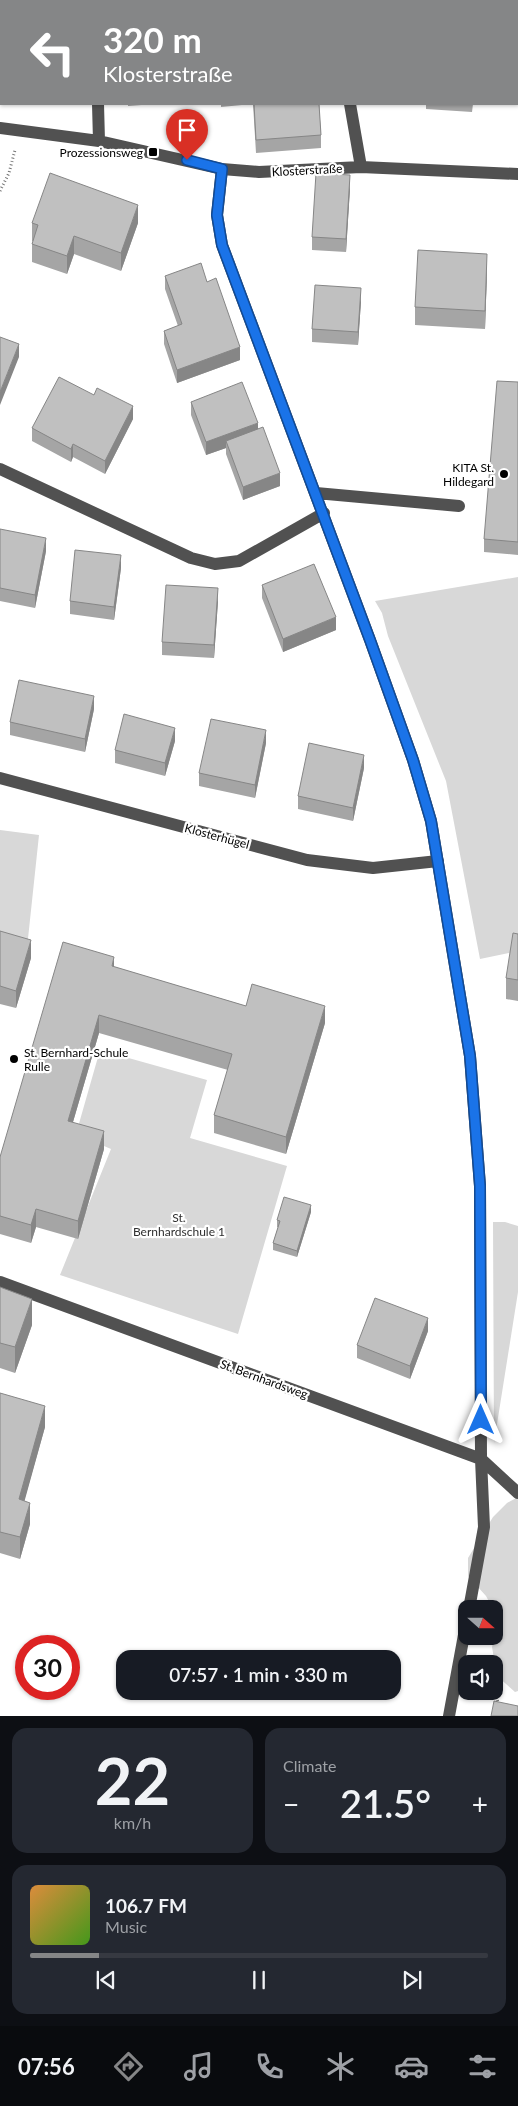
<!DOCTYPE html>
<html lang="en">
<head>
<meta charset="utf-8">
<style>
	:root { --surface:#171b24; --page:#242831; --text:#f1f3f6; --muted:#9ea1a6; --line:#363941; --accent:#858687 }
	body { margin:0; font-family:Lato,sans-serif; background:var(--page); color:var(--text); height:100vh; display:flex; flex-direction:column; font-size:19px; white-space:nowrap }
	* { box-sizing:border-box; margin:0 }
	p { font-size:16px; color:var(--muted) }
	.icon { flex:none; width:28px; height:28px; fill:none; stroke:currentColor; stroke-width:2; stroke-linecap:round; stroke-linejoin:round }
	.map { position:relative; height:1716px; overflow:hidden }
	.details { display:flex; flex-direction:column; gap:12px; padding:12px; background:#0d0f14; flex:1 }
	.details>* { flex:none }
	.top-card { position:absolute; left:0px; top:0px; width:519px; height:105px; box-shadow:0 1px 4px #0004; background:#858687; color:#fff; overflow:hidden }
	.needle { width:32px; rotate:111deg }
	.controls { position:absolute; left:458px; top:1600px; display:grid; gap:10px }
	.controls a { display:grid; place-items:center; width:45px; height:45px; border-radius:10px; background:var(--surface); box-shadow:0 1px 4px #0004; font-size:25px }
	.speed { position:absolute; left:15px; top:1635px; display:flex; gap:10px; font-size:25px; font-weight:700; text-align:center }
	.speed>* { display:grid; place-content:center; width:65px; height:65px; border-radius:50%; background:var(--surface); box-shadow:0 1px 4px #0004; line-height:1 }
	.speed .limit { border:8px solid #d22; background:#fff; color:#111 }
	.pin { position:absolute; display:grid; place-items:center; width:42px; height:42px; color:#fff; margin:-51px -21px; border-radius:50% 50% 50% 0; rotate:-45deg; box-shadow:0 0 5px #0007 }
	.pin .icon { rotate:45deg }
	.me { position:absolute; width:55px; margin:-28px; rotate:0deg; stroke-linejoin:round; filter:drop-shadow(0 0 4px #0008) }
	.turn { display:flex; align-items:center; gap:18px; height:105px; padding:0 20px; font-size:22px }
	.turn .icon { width:65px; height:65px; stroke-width:2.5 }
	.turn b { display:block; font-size:35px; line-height:42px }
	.big { font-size:38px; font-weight:600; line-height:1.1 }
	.details .widget { flex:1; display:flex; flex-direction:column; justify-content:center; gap:8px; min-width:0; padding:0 18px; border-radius:15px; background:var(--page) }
	.details .dial { align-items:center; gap:0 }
	.dial b { font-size:65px; line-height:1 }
	.song { display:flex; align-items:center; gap:15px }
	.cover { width:60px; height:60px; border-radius:8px; background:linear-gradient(135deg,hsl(30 70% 55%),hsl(100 70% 35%)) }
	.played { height:5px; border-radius:2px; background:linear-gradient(90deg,var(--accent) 15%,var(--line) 15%) }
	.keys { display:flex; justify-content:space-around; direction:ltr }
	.heat { display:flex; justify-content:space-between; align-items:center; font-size:28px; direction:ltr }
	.details .tiles { flex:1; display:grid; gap:12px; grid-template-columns:1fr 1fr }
	.widget:last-child { grid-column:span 2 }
	.trip { position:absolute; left:116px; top:1650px; width:285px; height:50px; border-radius:15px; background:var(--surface); box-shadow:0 1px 4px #0004; font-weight:600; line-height:50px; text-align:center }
	.dock { display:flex; height:80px; justify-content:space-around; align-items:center; background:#090b0e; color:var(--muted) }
	.dock .icon { width:35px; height:35px }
	.dock .selected { color:var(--accent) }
	.dock b { font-size:22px; color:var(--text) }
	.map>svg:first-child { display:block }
	.green { fill:#d8d8d8 }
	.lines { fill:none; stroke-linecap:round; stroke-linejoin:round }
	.path { stroke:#737373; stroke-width:3; stroke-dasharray:1 2.5; stroke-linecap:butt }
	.minor { stroke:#515151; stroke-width:12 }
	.wall { fill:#a5a5a5 }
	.shaded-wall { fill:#868686 }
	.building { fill:#c0c0c0; stroke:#868686 }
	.route-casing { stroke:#114b97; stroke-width:12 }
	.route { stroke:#1a73e8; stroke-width:9 }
	.poi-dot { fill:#000; stroke:#fff; stroke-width:2 }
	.labels { text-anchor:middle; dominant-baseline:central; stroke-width:4.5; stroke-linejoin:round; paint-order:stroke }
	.poi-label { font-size:12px; fill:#000; stroke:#fff; text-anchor:end }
	.street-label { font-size:12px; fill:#000; stroke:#fff }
	.park-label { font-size:12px; fill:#2f2f2f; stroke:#fff }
</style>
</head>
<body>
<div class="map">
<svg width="518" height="1716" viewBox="0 0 518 1716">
	<rect width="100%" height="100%" fill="#fff"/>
	<path class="green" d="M 518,577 L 518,951 L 480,959 L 446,781 L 388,636 L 382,613 L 375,601 Z
		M 0,830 L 39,835 L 27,948 L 0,940 Z
		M 100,1050 L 207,1080 L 190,1138 L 287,1166 L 238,1334 L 60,1275 L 111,1149 L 76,1134 Z
		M 493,1222 L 505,1222 L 518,1226 L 518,1292 L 494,1443 Z
		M 518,1497 L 518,1691 L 515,1692 L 497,1676 L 492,1647 L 499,1620 L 486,1596 L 468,1576 L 468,1558 L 493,1517 L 507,1503 Z"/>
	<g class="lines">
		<path class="path" d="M 0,191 L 9,173 L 15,150
			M 494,1683 L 498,1703"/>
		<path class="minor" d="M 97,0 L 97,1
			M 335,0 L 335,1
			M 98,104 L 99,141
			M 350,104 L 361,167
			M 0,128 L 99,141 L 222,169 L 259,172 L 361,167 L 518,174
			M 222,169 L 217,215 L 222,245 L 370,640 L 413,760 L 431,821 L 470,1056 L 480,1186 L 481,1459 L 484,1527 L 469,1609
			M 0,469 L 191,558 L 215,564 L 239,561 L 324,513
			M 316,493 L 459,506
			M 0,778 L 307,860 L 373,868 L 438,861
			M 0,1282 L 481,1459 L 518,1493
			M 449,1716 L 466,1624"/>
	</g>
	<path class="wall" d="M 0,1 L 1,2 L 1,74 L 0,74 Z
		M 128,104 L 155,104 L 128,106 Z
		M 221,104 L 252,104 L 221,107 Z
		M 253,104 L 319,104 L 321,135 L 321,148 L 256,153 Z
		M 426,104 L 473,104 L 472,112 L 426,109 Z
		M 350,188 L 346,252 L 312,250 L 312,237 Z
		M 32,223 L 138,223 L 121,271 L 74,254 L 67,274 L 32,262 L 32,244 L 33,241 L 32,241 Z
		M 487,272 L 485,329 L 415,325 L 415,307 Z
		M 165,276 L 207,282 L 240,360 L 177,383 L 164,344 L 164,331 L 178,326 L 165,289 Z
		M 361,301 L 358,345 L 312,342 L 312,329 Z
		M 518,382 L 518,555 L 484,552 L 484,539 Z
		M 191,402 L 258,428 L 280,486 L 243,500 L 226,454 L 226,448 L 206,455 L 191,415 Z
		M 133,419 L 105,474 L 73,457 L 71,462 L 32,441 L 32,428 Z
		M 0,529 L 46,551 L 35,608 L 0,601 Z
		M 121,568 L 114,620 L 70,614 L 70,601 Z
		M 262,585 L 336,630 L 283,652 L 262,598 Z
		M 218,601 L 214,658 L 162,655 L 162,642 Z
		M 94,709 L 85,752 L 10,735 L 10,722 Z
		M 175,741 L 165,776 L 115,763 L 115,750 Z
		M 266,743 L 255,798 L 199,786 L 199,773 Z
		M 364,768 L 353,821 L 298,809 L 298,796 Z
		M 0,931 L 31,958 L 16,1008 L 0,1004 Z
		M 518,934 L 518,1001 L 506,999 L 506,978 Z
		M 114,967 L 246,1006 L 325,1023 L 286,1154 L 214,1133 L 214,1115 L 228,1070 L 99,1033 L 73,1122 L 104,1149 L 78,1239 L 36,1227 L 31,1243 L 0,1234 L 0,1157 Z
		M 311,1212 L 297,1257 L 273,1250 L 273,1243 L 278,1227 L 277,1227 L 277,1220 Z
		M 0,1287 L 32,1325 L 15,1373 L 0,1368 Z
		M 428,1331 L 410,1379 L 357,1358 L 357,1345 Z
		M 0,1393 L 45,1427 L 24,1501 L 30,1524 L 20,1559 L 0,1553 Z"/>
	<path class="shaded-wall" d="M 350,175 L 350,188 L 346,252 L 346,239 Z
		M 138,205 L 138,223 L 121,271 L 121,253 Z
		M 74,236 L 74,254 L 67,274 L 67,256 Z
		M 487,254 L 487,272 L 485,329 L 485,311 Z
		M 361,288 L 361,301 L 358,345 L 358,332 Z
		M 19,344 L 19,357 L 0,405 L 0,392 Z
		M 240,347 L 240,360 L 177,383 L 177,370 Z
		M 133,406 L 133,419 L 105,474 L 105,461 Z
		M 258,423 L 258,436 L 226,441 L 226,448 L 206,455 L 206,442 Z
		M 73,444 L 73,457 L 71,462 L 71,449 Z
		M 280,473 L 280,486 L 243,500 L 243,487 Z
		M 46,538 L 46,551 L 35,608 L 35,595 Z
		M 121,555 L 121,568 L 114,620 L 114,607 Z
		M 218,588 L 218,601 L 214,658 L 214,645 Z
		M 336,617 L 336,630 L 283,652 L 283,639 Z
		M 94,696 L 94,709 L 85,752 L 85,739 Z
		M 175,728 L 175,741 L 165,776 L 165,763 Z
		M 266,730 L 266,743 L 255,798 L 255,785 Z
		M 364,755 L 364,768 L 353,821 L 353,808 Z
		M 31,940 L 31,958 L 16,1008 L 16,991 Z
		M 114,957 L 114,975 L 112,966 Z
		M 325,1006 L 325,1023 L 286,1154 L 286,1137 Z
		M 99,1015 L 99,1033 L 68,1139 L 68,1121 Z
		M 104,1131 L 104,1149 L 78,1239 L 78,1221 Z
		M 311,1205 L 311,1212 L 297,1257 L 297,1251 Z
		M 36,1209 L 36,1227 L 31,1243 L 31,1225 Z
		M 32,1299 L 32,1325 L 15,1373 L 15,1347 Z
		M 428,1318 L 428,1331 L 410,1379 L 410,1366 Z
		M 45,1406 L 45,1427 L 19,1521 L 19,1499 Z
		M 30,1503 L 30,1524 L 20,1559 L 20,1537 Z"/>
	<path class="building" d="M 204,0 L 290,0 L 291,1 L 191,1 Z
		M 466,0 L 510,0 L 511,1 L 466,1 Z
		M 0,1 L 1,2 L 1,67 L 0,67 Z
		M 254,104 L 319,104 L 321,135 L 256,140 Z
		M 50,173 L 138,205 L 121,253 L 74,236 L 67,256 L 32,244 L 38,225 L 32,223 Z
		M 316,173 L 350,175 L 346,239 L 312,237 Z
		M 418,250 L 487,254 L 485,311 L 415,307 Z
		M 201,263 L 207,282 L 216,278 L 240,347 L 177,370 L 164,331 L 182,324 L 165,276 Z
		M 315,285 L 361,288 L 358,332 L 312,329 Z
		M 0,337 L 19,344 L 0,392 Z
		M 59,377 L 94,395 L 97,388 L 133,406 L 105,461 L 73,444 L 71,449 L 32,428 Z
		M 497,381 L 518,382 L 518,542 L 484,539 Z
		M 242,382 L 258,423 L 206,442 L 191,402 Z
		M 263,427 L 280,473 L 243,487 L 226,441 Z
		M 0,529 L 46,538 L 35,595 L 0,588 Z
		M 75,550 L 121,555 L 114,607 L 70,601 Z
		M 314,564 L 336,617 L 283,639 L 262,585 Z
		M 166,585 L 218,588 L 214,645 L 162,642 Z
		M 19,680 L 94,696 L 85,739 L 10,722 Z
		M 124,714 L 175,728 L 165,763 L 115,750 Z
		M 211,719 L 266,730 L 255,785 L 199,773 Z
		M 309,743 L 364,755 L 353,808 L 298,796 Z
		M 0,931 L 31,940 L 16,991 L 0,986 Z
		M 513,933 L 518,934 L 518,980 L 506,978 Z
		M 63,942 L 114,957 L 112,966 L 246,1006 L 252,984 L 325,1006 L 286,1137 L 214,1115 L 232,1054 L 99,1015 L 68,1121 L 104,1131 L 78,1221 L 36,1209 L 31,1225 L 0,1216 L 0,1157 Z
		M 284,1197 L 311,1205 L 297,1251 L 273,1243 L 280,1221 L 277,1220 Z
		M 0,1287 L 32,1299 L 15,1347 L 0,1343 Z
		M 375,1298 L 428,1318 L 410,1366 L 357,1345 Z
		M 0,1393 L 45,1406 L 19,1499 L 30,1503 L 20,1537 L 0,1532 Z
		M 494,1701 L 518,1706 L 518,1716 L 491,1716 Z"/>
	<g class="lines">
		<g class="route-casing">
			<path id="route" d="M 187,160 L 222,169 L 217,215 L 222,245 L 370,640 L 413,760 L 431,821 L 470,1056 L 480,1186 L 481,1420"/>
		</g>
		<use href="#route" class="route"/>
	</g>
	<g class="poi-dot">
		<rect x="148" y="147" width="10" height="10" rx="2.5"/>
		<circle cx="504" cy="474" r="5"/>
		<circle cx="14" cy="1059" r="5"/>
	</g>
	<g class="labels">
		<g class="poi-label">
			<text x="143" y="152">Prozessionsweg</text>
			<text x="494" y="467">KITA St.<tspan x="494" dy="14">Hildegard</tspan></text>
			<text x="24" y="1052" text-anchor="start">St. Bernhard-Schule<tspan x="24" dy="14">Rulle</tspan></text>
		</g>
		<g class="street-label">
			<text transform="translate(307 170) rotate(-3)">Klosterstraße</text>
			<text transform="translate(217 836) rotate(15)">Klosterhügel</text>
			<text transform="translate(264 1379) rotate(20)">St. Bernhardsweg</text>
		</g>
		<g class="park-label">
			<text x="179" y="1217">St.<tspan x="179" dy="14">Bernhardschule 1</tspan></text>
		</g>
	</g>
</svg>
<div class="controls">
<a><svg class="needle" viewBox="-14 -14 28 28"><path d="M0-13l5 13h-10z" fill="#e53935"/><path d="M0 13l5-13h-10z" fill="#9ea1a6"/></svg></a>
<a><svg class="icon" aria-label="sound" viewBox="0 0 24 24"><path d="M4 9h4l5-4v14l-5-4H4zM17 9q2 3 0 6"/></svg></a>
</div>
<div class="speed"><div class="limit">30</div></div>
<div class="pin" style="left:187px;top:160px;background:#d93025"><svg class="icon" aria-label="arrive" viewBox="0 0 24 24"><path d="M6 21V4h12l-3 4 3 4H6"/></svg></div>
<svg class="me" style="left:481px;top:1420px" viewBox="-20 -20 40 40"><path d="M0-17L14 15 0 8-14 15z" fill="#1a73e8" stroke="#fff" stroke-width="4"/></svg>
<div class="trip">07:57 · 1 min · 330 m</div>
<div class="top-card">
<div class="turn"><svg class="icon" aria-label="left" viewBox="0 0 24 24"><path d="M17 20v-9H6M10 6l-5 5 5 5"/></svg><div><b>320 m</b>Klosterstraße</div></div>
</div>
</div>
<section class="details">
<div class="tiles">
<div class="widget dial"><b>22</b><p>km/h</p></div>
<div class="widget"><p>Climate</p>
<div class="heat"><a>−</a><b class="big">21.5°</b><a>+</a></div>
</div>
<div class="widget">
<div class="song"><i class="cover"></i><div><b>106.7 FM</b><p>Music</p></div></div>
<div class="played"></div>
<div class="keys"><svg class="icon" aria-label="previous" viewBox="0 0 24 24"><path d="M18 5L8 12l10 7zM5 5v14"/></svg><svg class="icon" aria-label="pause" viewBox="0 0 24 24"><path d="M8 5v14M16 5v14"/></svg><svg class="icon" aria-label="next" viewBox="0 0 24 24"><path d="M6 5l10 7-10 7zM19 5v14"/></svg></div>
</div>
</div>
</section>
<nav class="dock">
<b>07:56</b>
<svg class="icon selected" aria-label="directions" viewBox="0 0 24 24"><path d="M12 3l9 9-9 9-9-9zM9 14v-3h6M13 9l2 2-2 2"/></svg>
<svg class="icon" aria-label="music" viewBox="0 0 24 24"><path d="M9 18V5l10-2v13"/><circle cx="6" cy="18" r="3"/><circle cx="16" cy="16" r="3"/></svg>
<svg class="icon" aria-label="phone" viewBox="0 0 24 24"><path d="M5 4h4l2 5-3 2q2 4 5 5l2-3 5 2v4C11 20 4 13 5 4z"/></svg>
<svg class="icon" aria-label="climate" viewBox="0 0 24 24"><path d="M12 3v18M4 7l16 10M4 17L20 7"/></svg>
<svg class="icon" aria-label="car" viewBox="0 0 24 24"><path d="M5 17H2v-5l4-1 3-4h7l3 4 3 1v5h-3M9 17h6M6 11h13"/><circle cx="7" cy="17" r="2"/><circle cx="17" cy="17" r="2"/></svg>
<svg class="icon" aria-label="filters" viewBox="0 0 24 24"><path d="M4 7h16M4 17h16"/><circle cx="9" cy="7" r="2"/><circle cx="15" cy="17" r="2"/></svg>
</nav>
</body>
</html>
